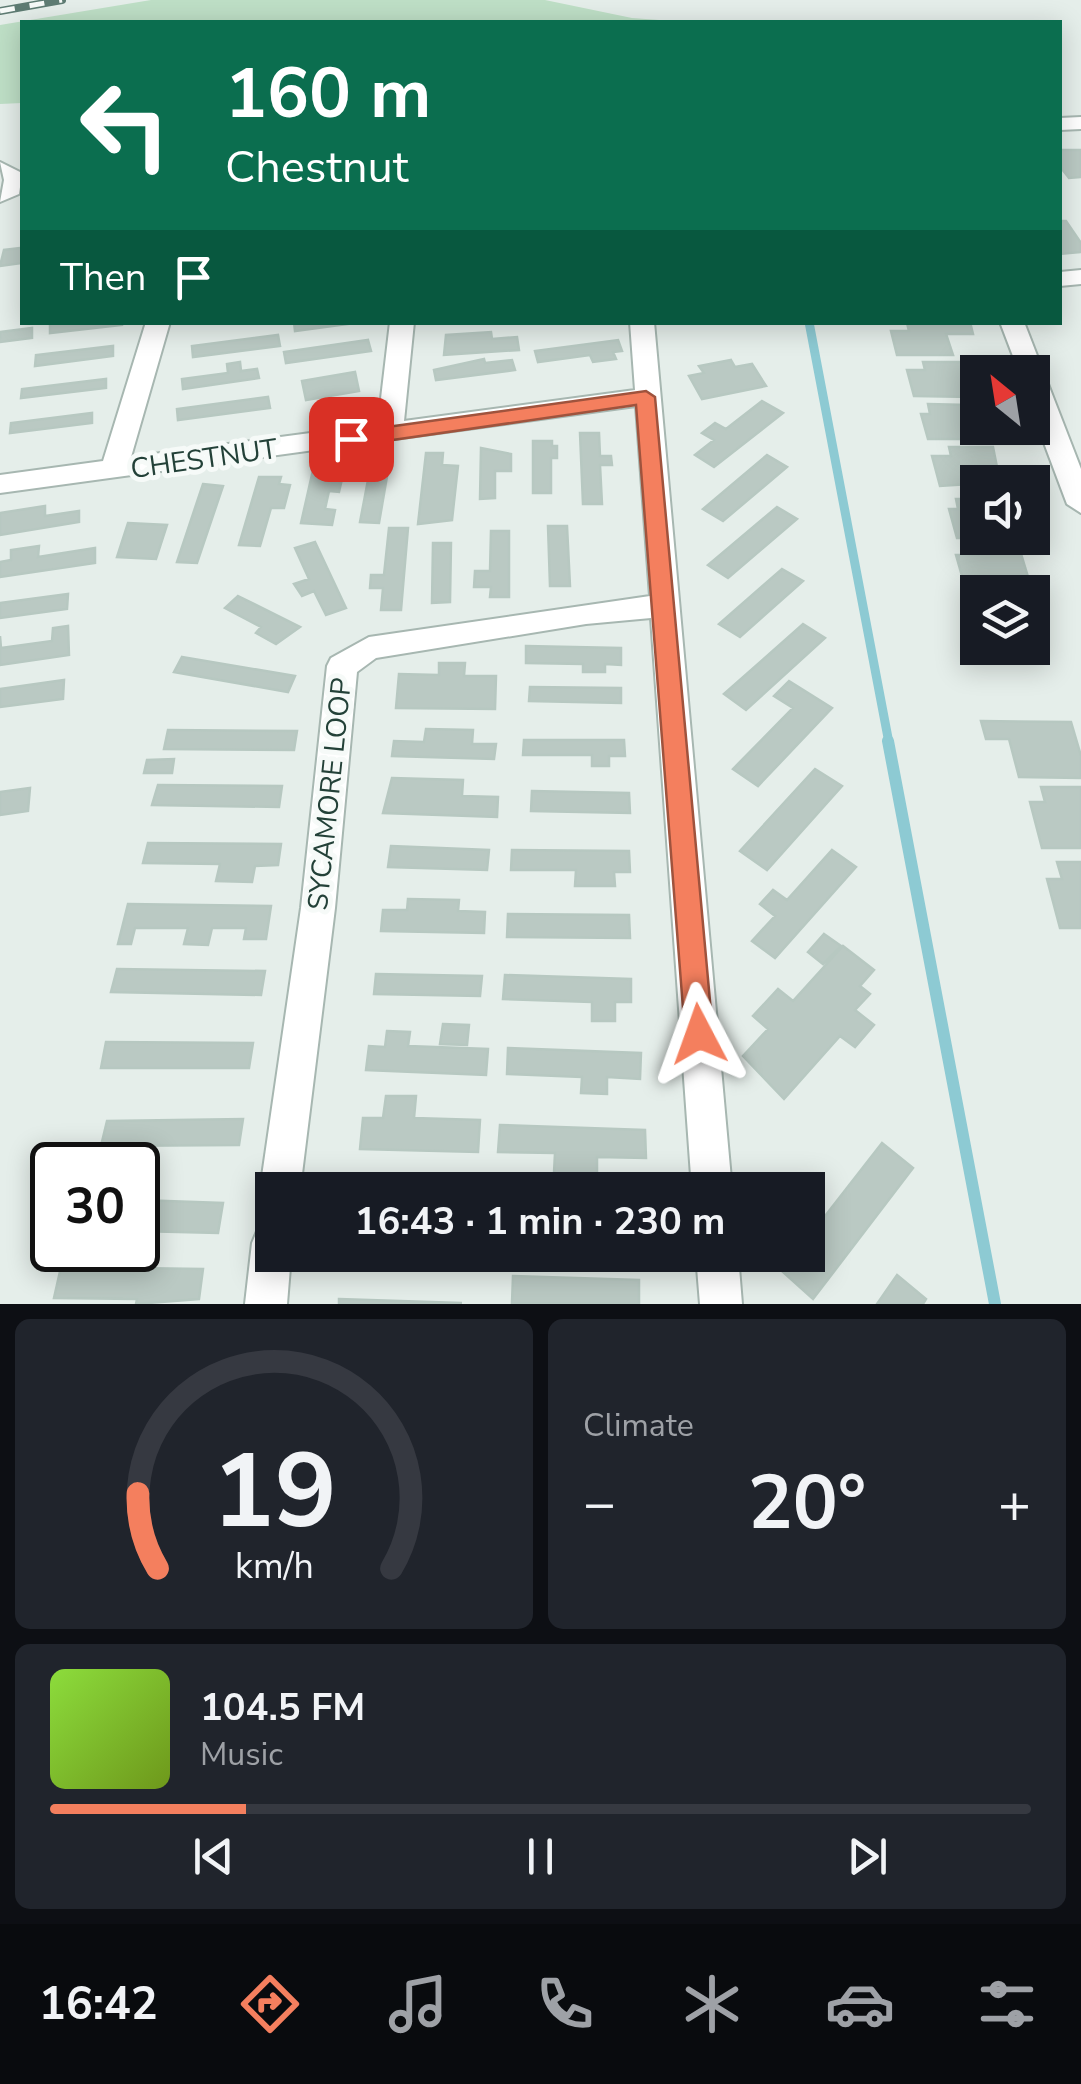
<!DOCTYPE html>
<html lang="en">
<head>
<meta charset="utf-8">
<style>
	:root { --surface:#171b24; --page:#20242c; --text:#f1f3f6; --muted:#9ea1a6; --line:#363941; --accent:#f47f5e }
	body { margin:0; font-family:"Nunito Sans",sans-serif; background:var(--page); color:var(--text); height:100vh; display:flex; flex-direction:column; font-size:38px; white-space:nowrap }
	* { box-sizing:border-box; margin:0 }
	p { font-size:32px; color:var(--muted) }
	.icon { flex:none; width:55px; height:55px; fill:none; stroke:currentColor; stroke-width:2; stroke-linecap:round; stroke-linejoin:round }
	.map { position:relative; height:1304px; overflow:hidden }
	.details { display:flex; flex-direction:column; gap:15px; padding:15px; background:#0d0f14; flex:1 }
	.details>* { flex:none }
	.top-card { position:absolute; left:20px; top:20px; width:1042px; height:305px; border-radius:0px; box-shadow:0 5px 25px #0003; background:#0b6e4f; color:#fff; overflow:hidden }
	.needle { width:65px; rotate:330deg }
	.fabs { position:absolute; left:960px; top:355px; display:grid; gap:20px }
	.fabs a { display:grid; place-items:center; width:90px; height:90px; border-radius:0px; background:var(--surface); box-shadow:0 5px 25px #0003; font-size:50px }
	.speed { position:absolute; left:30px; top:1142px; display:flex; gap:20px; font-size:50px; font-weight:700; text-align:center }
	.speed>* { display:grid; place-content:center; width:130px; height:130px; border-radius:50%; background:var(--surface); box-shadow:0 5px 25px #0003; line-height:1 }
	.speed .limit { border:5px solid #111; border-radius:15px; background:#fff; color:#111 }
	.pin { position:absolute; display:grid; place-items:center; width:85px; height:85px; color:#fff; margin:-42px; border-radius:20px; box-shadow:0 5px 15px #0006 }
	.me { position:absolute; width:110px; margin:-55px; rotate:356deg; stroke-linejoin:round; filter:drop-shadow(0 0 8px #0008) }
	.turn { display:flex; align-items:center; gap:35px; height:210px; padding:0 40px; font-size:45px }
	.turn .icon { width:130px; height:130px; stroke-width:2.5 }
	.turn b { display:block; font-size:70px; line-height:85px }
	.then { display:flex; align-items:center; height:95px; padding:0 40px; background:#0003; gap:20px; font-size:38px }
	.big { font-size:75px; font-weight:700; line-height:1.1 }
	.details .card { flex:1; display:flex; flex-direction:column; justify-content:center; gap:15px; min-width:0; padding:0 35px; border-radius:15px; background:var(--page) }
	.details .dial { align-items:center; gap:0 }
	.dial svg { height:260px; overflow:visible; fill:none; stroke:var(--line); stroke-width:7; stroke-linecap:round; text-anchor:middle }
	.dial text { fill:var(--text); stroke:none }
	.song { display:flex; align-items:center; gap:30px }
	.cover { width:120px; height:120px; border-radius:15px; background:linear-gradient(135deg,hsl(90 70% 55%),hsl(80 70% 35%)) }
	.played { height:10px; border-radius:5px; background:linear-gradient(90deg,var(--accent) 20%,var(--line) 20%) }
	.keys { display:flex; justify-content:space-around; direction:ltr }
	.heat { display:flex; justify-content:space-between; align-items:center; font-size:55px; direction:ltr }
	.details .tiles { flex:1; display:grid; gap:15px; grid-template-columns:1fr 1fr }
	.card:last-child { grid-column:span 2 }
	.trip { position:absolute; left:255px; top:1172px; width:570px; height:100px; border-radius:0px; background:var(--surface); box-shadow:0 5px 25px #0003; font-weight:700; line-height:100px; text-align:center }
	.dock { display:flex; height:160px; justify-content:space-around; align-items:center; background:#090b0e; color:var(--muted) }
	.dock .icon { width:70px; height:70px }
	.dock .on { color:var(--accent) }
	.dock b { font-size:45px; color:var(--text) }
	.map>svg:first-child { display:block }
	.green { fill:#bedfc6 }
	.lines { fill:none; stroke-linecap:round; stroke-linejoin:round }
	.stream-far1 { stroke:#8dcad3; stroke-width:9 }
	.stream { stroke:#8dcad3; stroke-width:12 }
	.building { fill:#bac9c3; stroke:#b7c8c1; stroke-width:2.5 }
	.street-casing { stroke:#a7b7b1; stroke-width:4 }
	.street { fill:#fff; fill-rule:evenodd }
	.rail-casing { stroke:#5e7c73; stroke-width:8 }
	.rail { stroke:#f6faf8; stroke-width:5; stroke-dasharray:15; stroke-linecap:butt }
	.route { fill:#f47f5e; stroke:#9f533d; stroke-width:2.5 }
	.labels { text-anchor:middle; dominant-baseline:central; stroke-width:10; stroke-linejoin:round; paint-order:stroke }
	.street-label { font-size:28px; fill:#234138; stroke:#f6faf8 }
</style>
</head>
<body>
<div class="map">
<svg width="1081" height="1304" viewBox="0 0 1081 1304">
	<rect width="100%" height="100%" fill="#e5eeea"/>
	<path class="green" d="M 151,0 L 545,0 L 632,18 L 686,22 L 22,22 L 22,103 L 0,104 L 0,25 Z"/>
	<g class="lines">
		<path class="stream-far1" d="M 809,322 L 889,743"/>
		<path class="stream" d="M 888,741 L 995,1304"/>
	</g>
	<path class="building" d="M 1060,150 L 1081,150 L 1081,177 L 1069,178 L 1062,169 Z
		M 1060,221 L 1066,221 L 1081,243 L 1081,252 L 1060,254 Z
		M 21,248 L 22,263 L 0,266 L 4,250 Z
		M 122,322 L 122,325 L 50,333 L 50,323 Z
		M 294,322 L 362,322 L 295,331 Z
		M 970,322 L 973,334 L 946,334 L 953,355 L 897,355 L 891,331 L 909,331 L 907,323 Z
		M 32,328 L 32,338 L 0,342 L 0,332 Z
		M 491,332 L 492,339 L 517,337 L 519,350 L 444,355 L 446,335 Z
		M 278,335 L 280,346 L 193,357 L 192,346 Z
		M 368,340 L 371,351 L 286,363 L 284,352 Z
		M 618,340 L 622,351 L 613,352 L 616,359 L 593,362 L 590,355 L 538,362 L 535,351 Z
		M 113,346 L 113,356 L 35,366 L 36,355 Z
		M 484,359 L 485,363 L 512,360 L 515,370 L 436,380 L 434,370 Z
		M 731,360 L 735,367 L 752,364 L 766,386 L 702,399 L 689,376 L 704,373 L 699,366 Z
		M 240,362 L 241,371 L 257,369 L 259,378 L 183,389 L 182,379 L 228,373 L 227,364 Z
		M 923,362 L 962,362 L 972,397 L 914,396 L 907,370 L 925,370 Z
		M 355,372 L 359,391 L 306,400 L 302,381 Z
		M 106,379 L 106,388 L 21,398 L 22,389 Z
		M 268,397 L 270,408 L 178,420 L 177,409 Z
		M 762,401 L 783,413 L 714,467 L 695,455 L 714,440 L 702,433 L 715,423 L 726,429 Z
		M 928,404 L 968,405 L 979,439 L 928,439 L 921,414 L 930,414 Z
		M 92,413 L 92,423 L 10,433 L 11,423 Z
		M 580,433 L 599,433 L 600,456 L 611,456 L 612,465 L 600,465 L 602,504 L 583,504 Z
		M 533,441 L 552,441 L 552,446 L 557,446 L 557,458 L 551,458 L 551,493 L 533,493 Z
		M 949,447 L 993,447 L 1000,482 L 940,486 L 932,456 L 951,456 Z
		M 481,448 L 511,454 L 511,471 L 495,471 L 495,498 L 480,499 Z
		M 426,453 L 443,453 L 442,465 L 458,466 L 452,520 L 418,524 Z
		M 767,455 L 787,467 L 723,521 L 703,509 Z
		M 372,459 L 390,459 L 379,523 L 360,522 Z
		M 313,470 L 330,471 L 329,479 L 342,479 L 339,492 L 329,491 L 325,509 L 335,510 L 332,525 L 301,523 Z
		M 259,477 L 281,477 L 279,484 L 290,485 L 284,508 L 271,508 L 260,546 L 239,545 Z
		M 203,484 L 223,486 L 197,563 L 177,562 Z
		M 956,499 L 978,499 L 978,538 L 1005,538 L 957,538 L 949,509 L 958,509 Z
		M 45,506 L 45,516 L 79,511 L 79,522 L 0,535 L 0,513 Z
		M 777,507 L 797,519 L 728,578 L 708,565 Z
		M 128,523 L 167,525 L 156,559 L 117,557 Z
		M 548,526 L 567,526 L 570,586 L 550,586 Z
		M 389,528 L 408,528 L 401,610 L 381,610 L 383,588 L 370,588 L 371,575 L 384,575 Z
		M 491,531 L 509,531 L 509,597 L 490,597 L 491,587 L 474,587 L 475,571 L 490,571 Z
		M 315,542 L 346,608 L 326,615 L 314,591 L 302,596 L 294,584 L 309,579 L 295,548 Z
		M 433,543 L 451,543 L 450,602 L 432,603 Z
		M 975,544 L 1018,544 L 1032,590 L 966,590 L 956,555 L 978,555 Z
		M 39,546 L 38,557 L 95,548 L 95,563 L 0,577 L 0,562 L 11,560 L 11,550 Z
		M 782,569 L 803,581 L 740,637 L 719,624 Z
		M 68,594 L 67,609 L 0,618 L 0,603 Z
		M 238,596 L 300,627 L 276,644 L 256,633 L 261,627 L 225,608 Z
		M 964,602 L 978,602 L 978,647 L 976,647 Z
		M 803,624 L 825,638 L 746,710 L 724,694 Z
		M 68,626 L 69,655 L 0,665 L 0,636 L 1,648 L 52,641 L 53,628 Z
		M 526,646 L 621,648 L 621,665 L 605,664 L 605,672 L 583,672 L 583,664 L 526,663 Z
		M 182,657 L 295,676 L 288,692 L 174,672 Z
		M 439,663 L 465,663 L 464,676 L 496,676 L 495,709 L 396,708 L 399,674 L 439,675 Z
		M 64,680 L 63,699 L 0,707 L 0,689 Z
		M 789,681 L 832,708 L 758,786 L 733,769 L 793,708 L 774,696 Z
		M 530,687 L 621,688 L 621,703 L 529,701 Z
		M 981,721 L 1071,722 L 1081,756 L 1081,778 L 1019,777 L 1009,739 L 986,739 Z
		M 426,729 L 473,730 L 472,744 L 496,744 L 494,759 L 392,756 L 394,741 L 424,742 Z
		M 168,730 L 297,731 L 294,750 L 164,749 Z
		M 524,740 L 624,740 L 625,756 L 609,756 L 609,766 L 592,766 L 592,755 L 523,755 Z
		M 174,759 L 172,773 L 144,773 L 147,760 Z
		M 815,769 L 842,786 L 767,870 L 740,851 Z
		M 392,778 L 463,780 L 462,796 L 498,797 L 497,817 L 383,813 Z
		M 158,785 L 282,786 L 279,807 L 152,805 Z
		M 1041,787 L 1081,787 L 1081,848 L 1042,848 L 1030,802 L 1045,802 Z
		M 30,788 L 28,811 L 0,815 L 0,792 Z
		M 532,791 L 629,793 L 630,813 L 531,811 Z
		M 148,843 L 281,844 L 278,865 L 255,866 L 252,882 L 216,881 L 220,864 L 143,863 Z
		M 391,846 L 489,850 L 487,870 L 388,867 Z
		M 512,850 L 629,851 L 630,872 L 614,872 L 615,886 L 575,886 L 576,870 L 511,870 Z
		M 832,850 L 856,867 L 775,958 L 752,941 L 775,916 L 760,904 L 773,890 L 787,900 Z
		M 1057,862 L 1081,862 L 1081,928 L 1060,928 L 1047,879 L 1062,879 Z
		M 408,899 L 459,900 L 458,911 L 485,912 L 484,933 L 381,931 L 383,910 L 407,910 Z
		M 128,904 L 271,906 L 266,939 L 244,939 L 246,928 L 212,928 L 208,945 L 184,944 L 188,928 L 135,928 L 131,944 L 118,944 Z
		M 508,914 L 629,915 L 630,938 L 507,937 Z
		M 824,934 L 841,946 L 823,964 L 808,952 Z
		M 843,946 L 874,970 L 860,986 L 870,994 L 855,1010 L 874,1025 L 855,1047 L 840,1036 L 784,1099 L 743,1056 L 768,1029 L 753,1016 L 778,989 L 793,1001 Z
		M 117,969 L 265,971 L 261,995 L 111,992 Z
		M 376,974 L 482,976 L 480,996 L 374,994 Z
		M 505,975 L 631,979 L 631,1002 L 615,1002 L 615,1021 L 592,1021 L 592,1002 L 503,999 Z
		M 443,1024 L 469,1025 L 467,1045 L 440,1044 Z
		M 387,1031 L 410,1032 L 408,1046 L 488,1049 L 486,1075 L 366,1070 L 369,1046 L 385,1047 Z
		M 106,1042 L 253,1043 L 249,1068 L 101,1068 Z
		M 508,1048 L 641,1053 L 640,1079 L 607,1077 L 607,1094 L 581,1093 L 582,1077 L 507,1074 Z
		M 386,1096 L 416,1096 L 414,1118 L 480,1120 L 478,1152 L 360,1149 L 363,1118 L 383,1118 Z
		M 243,1119 L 239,1145 L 101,1146 L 107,1121 Z
		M 500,1125 L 645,1130 L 646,1158 L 597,1157 L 597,1174 L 554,1173 L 555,1153 L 498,1152 Z
		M 882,1143 L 913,1168 L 813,1299 L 782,1271 L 794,1255 L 808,1255 L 808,1238 Z
		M 138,1200 L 223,1203 L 218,1233 L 138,1231 Z
		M 61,1267 L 203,1269 L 199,1299 L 136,1304 L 137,1299 L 54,1298 Z
		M 897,1275 L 926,1299 L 923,1304 L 877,1304 Z
		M 513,1276 L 639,1280 L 639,1304 L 512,1303 Z
		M 339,1299 L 462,1303 L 339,1304 Z"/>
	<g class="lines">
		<g class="street-casing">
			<path id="street" d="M 1081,117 L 1081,129 L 1060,130 L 1060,118 Z
				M 0,162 L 22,173 L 19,194 L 0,202 L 4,180 Z
				M 1081,270 L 1081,284 L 1060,286 L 1060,272 Z
				M 146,322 L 170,322 L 131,457 L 378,424 L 390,322 L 414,322 L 404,421 L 635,390 L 630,322 L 654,322 L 732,1190 L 692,1190 L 651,618 L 586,624 L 376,658 L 357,672 L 335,908 L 300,1190 L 272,1190 L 272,1207 L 266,1204 L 260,1190 L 301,908 L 327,666 L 331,658 L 369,637 L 650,596 L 636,406 L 0,493 L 0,475 L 103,461 Z
				M 1000,322 L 1024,322 L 1081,469 L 1081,513 L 1067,504 L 1032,411 L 1032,372 L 1019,372 Z
				M 272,1223 L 272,1255 L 291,1255 L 287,1304 L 245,1304 L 252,1243 L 258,1229 Z
				M 696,1255 L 738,1255 L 742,1304 L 700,1304 Z"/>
		</g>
		<use href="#street" class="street"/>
		<g class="rail-casing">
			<path id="rail" d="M 0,11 L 62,0"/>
		</g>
		<use href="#rail" class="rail"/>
	</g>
	<path class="route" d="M 646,391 L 655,397 L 713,1034 L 709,1044 L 699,1048 L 689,1044 L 685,1034 L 636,405 L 351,446 L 341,439 L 351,432 Z"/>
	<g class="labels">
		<g class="street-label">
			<text transform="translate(204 459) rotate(-8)">CHESTNUT</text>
			<text transform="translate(330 794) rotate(-84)">SYCAMORE LOOP</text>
		</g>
	</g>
</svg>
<div class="fabs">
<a><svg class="needle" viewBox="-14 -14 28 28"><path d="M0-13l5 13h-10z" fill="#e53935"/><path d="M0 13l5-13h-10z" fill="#9ea1a6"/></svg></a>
<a><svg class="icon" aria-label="sound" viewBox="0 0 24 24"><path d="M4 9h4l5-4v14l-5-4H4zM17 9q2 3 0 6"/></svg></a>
<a><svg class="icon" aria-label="layers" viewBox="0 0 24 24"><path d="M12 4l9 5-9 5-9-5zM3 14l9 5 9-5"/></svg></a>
</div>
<div class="speed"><div class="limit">30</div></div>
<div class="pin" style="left:351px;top:439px;background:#d93025"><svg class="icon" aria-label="arrive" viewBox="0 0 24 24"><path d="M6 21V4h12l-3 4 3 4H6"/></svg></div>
<svg class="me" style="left:699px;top:1034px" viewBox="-20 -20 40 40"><path d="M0-17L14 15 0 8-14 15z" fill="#f47f5e" stroke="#fff" stroke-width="4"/></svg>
<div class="trip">16:43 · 1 min · 230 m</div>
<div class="top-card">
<div class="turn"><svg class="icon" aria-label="left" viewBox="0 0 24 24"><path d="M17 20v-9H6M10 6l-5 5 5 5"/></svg><div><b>160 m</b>Chestnut</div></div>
<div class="then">Then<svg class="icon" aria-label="arrive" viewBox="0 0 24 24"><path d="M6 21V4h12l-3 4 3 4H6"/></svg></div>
</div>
</div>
<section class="details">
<div class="tiles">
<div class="card dial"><svg viewBox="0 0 100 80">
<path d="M14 69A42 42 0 1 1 86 69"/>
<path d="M14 69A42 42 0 0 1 8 46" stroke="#f47f5e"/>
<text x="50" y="56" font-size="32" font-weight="700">19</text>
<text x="50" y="72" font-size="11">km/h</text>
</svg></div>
<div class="card"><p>Climate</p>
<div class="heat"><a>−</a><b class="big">20°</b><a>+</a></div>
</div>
<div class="card">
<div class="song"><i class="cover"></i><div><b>104.5 FM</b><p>Music</p></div></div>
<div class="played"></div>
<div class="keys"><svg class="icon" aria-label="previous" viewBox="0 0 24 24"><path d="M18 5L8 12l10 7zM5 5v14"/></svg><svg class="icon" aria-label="pause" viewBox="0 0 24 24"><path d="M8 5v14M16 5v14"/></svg><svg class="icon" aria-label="next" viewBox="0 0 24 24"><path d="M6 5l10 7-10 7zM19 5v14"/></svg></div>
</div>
</div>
</section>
<nav class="dock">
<b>16:42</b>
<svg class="icon on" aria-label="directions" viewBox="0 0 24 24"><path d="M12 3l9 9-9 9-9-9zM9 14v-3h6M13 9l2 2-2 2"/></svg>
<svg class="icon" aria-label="music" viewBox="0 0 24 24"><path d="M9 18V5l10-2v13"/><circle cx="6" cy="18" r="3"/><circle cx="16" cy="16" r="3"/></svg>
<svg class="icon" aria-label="phone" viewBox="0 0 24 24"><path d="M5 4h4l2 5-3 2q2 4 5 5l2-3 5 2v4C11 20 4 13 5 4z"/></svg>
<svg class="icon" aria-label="climate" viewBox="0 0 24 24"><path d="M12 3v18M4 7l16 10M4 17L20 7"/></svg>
<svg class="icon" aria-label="car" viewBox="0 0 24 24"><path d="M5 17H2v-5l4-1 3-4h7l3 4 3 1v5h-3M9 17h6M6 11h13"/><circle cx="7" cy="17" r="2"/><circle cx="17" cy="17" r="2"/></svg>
<svg class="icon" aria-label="filters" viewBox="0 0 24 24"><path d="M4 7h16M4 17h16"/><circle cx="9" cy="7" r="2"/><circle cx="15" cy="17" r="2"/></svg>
</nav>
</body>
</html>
